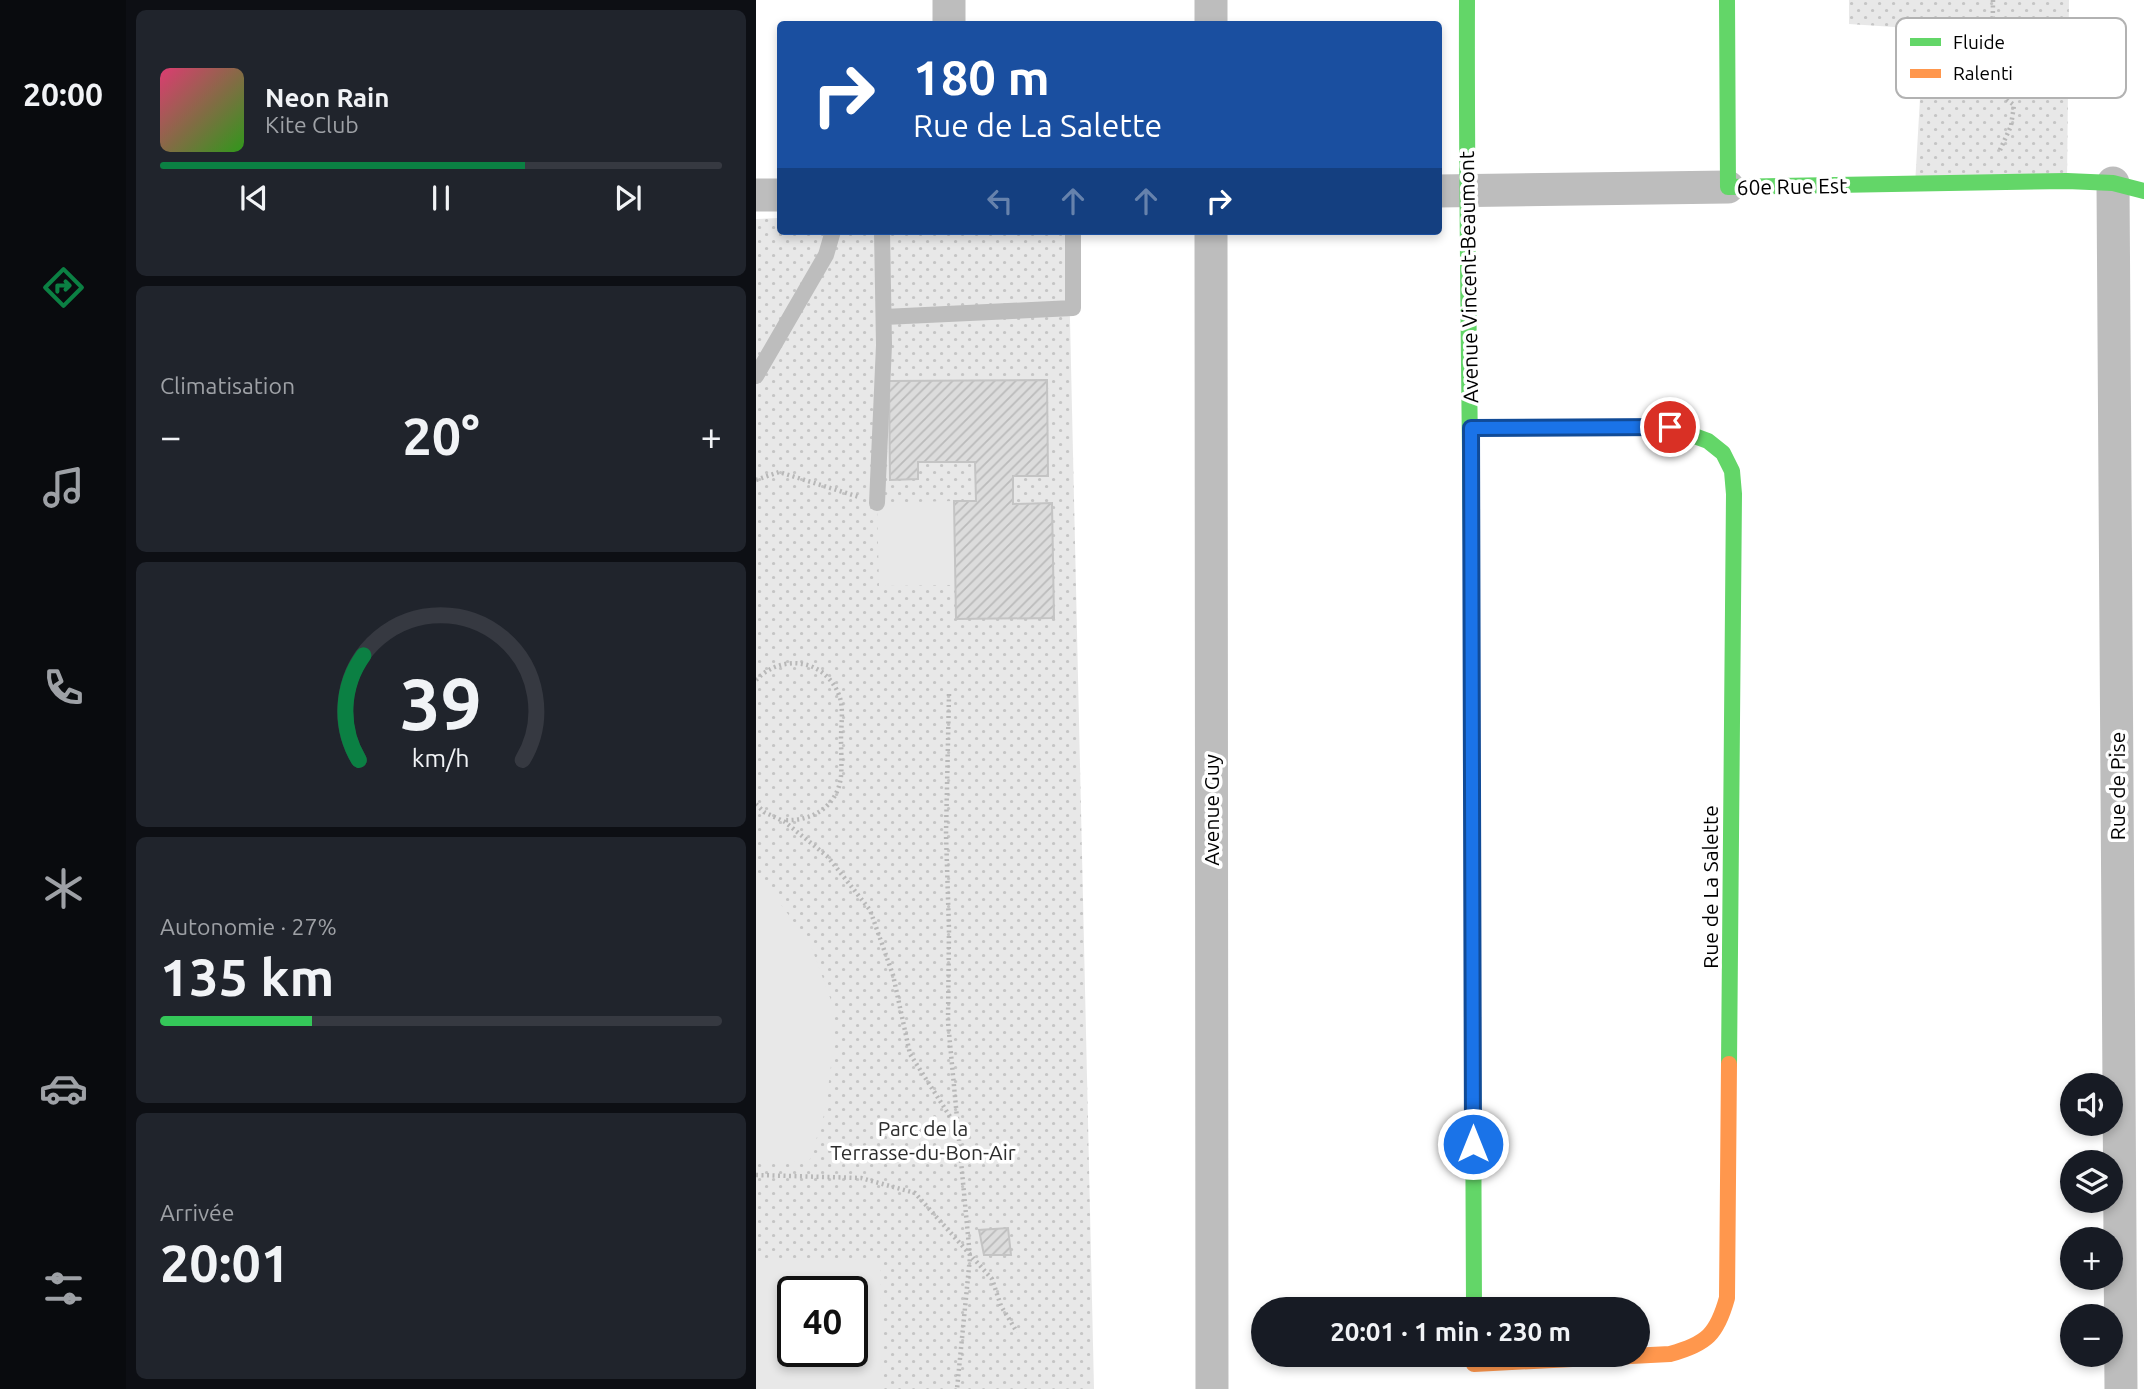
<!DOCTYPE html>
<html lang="fr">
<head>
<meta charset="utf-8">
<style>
	:root { --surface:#171b24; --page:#20242c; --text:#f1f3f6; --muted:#9ea1a6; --line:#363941; --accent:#0b8043 }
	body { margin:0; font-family:Ubuntu,sans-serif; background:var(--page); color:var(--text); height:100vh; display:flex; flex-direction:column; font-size:26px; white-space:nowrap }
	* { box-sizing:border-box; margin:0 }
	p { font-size:23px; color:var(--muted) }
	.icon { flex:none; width:38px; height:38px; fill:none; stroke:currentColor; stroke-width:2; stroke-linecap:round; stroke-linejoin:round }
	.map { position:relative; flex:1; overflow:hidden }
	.drawer { display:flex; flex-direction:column; gap:10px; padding:10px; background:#0d0f14; width:630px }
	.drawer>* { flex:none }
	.top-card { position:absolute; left:21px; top:21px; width:665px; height:214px; border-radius:7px; box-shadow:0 4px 10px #0003; background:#1a4fa0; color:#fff; overflow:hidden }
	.tools { position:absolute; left:1304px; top:1073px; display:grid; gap:14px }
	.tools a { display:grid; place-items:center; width:63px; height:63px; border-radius:50%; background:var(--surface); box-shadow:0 4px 10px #0003; font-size:35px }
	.speed { position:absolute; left:21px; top:1276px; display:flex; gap:14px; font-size:35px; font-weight:700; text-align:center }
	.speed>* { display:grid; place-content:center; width:91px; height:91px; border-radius:50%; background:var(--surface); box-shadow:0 4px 10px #0003; line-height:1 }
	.speed .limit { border:4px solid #111; border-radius:10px; background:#fff; color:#111 }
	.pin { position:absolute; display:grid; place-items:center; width:60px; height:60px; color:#fff; margin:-30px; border:4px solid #fff; border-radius:50%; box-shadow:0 2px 7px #0007 }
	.me { position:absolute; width:77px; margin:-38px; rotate:0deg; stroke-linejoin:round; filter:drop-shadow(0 0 5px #0008) }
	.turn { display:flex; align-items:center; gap:24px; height:147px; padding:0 21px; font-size:32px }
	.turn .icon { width:91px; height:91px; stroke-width:2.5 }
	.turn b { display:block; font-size:49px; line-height:60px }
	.lanes { display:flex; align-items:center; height:66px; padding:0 21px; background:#0003; justify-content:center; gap:35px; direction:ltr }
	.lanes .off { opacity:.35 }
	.big { font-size:52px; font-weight:700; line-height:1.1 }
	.drawer .widget { flex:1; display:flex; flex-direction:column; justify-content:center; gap:10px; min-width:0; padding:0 24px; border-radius:10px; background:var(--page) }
	.drawer .dial { align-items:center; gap:0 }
	.dial svg { height:182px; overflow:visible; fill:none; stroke:var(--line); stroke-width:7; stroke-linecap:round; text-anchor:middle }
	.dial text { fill:var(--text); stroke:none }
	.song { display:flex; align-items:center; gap:21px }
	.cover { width:84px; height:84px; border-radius:10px; background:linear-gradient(135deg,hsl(340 70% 55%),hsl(110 70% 35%)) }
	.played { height:7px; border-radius:4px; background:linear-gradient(90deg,var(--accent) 65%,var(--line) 65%) }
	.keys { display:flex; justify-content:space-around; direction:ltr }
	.heat { display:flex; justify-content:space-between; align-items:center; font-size:38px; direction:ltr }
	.charge { height:10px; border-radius:5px; background:linear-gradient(90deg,#34c759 27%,var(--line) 0) }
	.trip { position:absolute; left:495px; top:1297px; width:399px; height:70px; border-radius:35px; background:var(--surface); box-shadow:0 4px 10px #0003; font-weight:700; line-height:70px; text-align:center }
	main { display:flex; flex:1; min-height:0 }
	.menu { display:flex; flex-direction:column; width:126px; justify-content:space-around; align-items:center; background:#090b0e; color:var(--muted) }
	.menu .icon { width:49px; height:49px }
	.menu .active { color:var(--accent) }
	.menu b { font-size:32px; color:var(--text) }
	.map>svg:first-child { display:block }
	.park { fill:url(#park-dots); fill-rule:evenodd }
	.garden { fill:#e8e8e8; fill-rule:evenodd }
	.building { fill:url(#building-hatch); stroke:#c4c4c4; stroke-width:2 }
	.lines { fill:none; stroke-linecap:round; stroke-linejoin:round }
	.path { stroke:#b8b8b8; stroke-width:4.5; stroke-dasharray:2 3.5; stroke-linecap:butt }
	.lane { stroke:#bdbdbd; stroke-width:16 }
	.street { stroke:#bdbdbd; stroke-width:33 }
	.fast { stroke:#63d668; stroke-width:16 }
	.slow { stroke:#ff974d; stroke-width:16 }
	.route-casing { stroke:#114b97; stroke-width:18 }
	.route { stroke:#1a73e8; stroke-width:12 }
	.labels { text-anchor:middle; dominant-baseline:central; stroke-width:7; stroke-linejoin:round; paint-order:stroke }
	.street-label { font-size:21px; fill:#000; stroke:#fff }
	.park-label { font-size:21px; fill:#2d2d2d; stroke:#fff }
	.key { fill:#fff; stroke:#b2b2b2; stroke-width:2 }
	.key-label { font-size:19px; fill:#000 }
</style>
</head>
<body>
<main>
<nav class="menu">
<b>20:00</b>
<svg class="icon active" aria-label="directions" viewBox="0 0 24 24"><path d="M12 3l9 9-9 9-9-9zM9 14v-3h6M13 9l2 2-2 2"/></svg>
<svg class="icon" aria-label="music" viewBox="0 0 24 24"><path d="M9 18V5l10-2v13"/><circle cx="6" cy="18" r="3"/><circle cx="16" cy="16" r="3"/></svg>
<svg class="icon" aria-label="phone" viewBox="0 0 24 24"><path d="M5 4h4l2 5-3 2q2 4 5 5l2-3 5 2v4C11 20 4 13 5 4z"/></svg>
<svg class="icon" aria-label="climate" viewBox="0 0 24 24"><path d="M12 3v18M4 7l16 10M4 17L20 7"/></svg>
<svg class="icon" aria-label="car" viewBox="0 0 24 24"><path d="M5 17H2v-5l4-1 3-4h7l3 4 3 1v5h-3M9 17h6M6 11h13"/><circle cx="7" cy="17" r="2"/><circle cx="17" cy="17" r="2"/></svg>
<svg class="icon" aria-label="filters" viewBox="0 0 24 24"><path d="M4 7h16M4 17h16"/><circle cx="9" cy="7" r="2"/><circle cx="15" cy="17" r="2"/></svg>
</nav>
<section class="drawer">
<div class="widget">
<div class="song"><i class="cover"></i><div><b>Neon Rain</b><p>Kite Club</p></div></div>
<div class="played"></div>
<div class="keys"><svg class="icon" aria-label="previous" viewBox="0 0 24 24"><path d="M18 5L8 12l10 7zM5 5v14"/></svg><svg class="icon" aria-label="pause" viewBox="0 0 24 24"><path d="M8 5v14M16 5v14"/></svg><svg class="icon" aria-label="next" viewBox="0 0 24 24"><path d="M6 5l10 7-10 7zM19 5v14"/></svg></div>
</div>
<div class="widget"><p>Climatisation</p>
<div class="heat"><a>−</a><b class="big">20°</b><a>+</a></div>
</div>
<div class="widget dial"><svg viewBox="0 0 100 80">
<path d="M14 69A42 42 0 1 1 86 69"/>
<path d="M14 69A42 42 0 0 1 16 23" stroke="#0b8043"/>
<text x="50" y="56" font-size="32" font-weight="700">39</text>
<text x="50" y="72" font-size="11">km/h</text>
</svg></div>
<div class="widget"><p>Autonomie · 27%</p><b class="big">135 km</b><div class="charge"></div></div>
<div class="widget"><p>Arrivée</p><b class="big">20:01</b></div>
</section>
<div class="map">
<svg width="1388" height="1389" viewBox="0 0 1388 1389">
	<defs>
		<pattern id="park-dots" width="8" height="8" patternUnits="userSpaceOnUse" patternTransform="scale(1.75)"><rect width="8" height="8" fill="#e8e8e8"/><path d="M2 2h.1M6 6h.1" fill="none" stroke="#c5c5c5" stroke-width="1.8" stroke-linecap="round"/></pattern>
		<pattern id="building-hatch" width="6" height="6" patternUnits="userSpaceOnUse" patternTransform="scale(1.75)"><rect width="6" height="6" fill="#dcdcdc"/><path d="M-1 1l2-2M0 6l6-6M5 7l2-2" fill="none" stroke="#bbb"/></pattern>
	</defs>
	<rect width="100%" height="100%" fill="#fff"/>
	<path class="park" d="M 1093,0 L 1313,0 L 1311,181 L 1159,185 L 1168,29 L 1093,24 Z
		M 24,218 L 24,231 L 312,231 L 338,1389 L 0,1389 L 0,219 ZM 37,1292 L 96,1292 L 96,1351 L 37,1351 Z"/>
	<path class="garden" d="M 198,501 L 200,585 L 123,586 L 121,503 Z
		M 0,876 L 21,899 L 55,946 L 76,1003 L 76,1058 L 69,1112 L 53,1162 L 0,1160 Z
		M 124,1259 L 126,1389 L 0,1389 L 0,1260 ZM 37,1292 L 96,1292 L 96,1351 L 37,1351 Z"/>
	<path class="building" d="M 291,380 L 292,476 L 257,476 L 257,504 L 296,503 L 298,618 L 200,619 L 198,501 L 220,501 L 219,462 L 162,462 L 162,479 L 134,480 L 133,381 Z
		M 252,1228 L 255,1255 L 228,1255 L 223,1230 Z"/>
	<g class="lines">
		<path class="path" d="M 1237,0 L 1236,78 L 1243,93 L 1258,105 L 1255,126 L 1244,150
			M 0,480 L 23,472 L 103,497
			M 0,680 C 26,653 69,659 83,695 C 88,707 85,725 85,738 C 85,750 86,763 85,776 C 82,806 56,822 28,820
			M 193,694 L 190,834 L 193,930 L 192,1022 L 214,1257 L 201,1389
			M 0,804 L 8,812 L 29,822 L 72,857 L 114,910 L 137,975 L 154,1054 L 202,1129
			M 0,1175 L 105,1178 L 159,1193 L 236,1279 L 245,1306 L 261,1332"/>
		<path class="lane" d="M 128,317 L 317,308 L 317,231
			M 0,376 L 70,255 L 77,231
			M 121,503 L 128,345 L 126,231"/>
		<path class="street" d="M 193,0 L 193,24
			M 455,24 L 455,0
			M 1357,183 L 1365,1389
			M 682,191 L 972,187
			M 0,195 L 24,195
			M 455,231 L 456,1389"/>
		<path class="fast" d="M 711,0 C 710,228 715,456 716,684
			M 971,0 L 972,187 L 1311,181 L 1357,183 L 1388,191
			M 715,428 L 914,427 L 952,441 L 967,453 L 976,471 L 978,494 L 973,1064
			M 717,1061 L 718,1309"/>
		<path class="slow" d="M 716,684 L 717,1061
			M 718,1364 L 914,1354 C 951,1344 961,1334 971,1298 L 973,1064"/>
	</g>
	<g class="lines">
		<g class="route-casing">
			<path id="route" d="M 717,1144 L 715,428 L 914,427"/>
		</g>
		<use href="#route" class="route"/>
	</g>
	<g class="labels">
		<g class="street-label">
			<text transform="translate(1036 186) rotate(-1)">60e Rue Est</text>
			<text transform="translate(712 277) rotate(-91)">Avenue Vincent-Beaumont</text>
			<text transform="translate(1361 786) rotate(-90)">Rue de Pise</text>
			<text transform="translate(455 810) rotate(-90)">Avenue Guy</text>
			<text transform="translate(954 887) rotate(-90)">Rue de La Salette</text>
		</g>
		<g class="park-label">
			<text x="167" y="1128">Parc de la<tspan x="167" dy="24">Terrasse-du-Bon-Air</tspan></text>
		</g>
	</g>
	<rect x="1140" y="18" width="230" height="80" rx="10" class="key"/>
	<rect x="1154" y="38" width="31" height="8" fill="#63d668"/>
	<rect x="1154" y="69" width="31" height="9" fill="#ff974d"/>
	<g class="key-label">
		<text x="1197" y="49">Fluide</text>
		<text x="1197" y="80">Ralenti</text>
	</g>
</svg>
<div class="tools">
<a><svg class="icon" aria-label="sound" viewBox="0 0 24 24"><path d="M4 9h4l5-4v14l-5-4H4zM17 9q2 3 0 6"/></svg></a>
<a><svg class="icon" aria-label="layers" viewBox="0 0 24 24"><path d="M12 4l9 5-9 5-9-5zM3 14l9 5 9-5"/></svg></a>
<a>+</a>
<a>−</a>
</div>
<div class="speed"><div class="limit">40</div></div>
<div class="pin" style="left:914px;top:427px;background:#d93025"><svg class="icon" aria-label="arrive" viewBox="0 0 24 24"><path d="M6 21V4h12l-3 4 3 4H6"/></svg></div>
<svg class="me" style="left:717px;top:1144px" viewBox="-20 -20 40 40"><circle r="17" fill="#1a73e8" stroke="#fff" stroke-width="3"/><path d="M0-11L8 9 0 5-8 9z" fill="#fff"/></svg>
<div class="trip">20:01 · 1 min · 230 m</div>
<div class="top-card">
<div class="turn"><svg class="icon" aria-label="right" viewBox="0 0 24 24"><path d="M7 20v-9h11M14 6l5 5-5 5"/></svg><div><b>180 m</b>Rue de La Salette</div></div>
<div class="lanes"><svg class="icon off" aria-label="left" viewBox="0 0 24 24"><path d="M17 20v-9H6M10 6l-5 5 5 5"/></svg><svg class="icon off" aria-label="ahead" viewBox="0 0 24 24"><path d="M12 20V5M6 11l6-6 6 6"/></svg><svg class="icon off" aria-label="ahead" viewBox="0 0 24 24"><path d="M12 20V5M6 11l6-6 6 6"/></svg><svg class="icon" aria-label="right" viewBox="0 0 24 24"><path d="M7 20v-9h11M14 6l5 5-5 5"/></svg></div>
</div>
</div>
</main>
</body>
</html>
